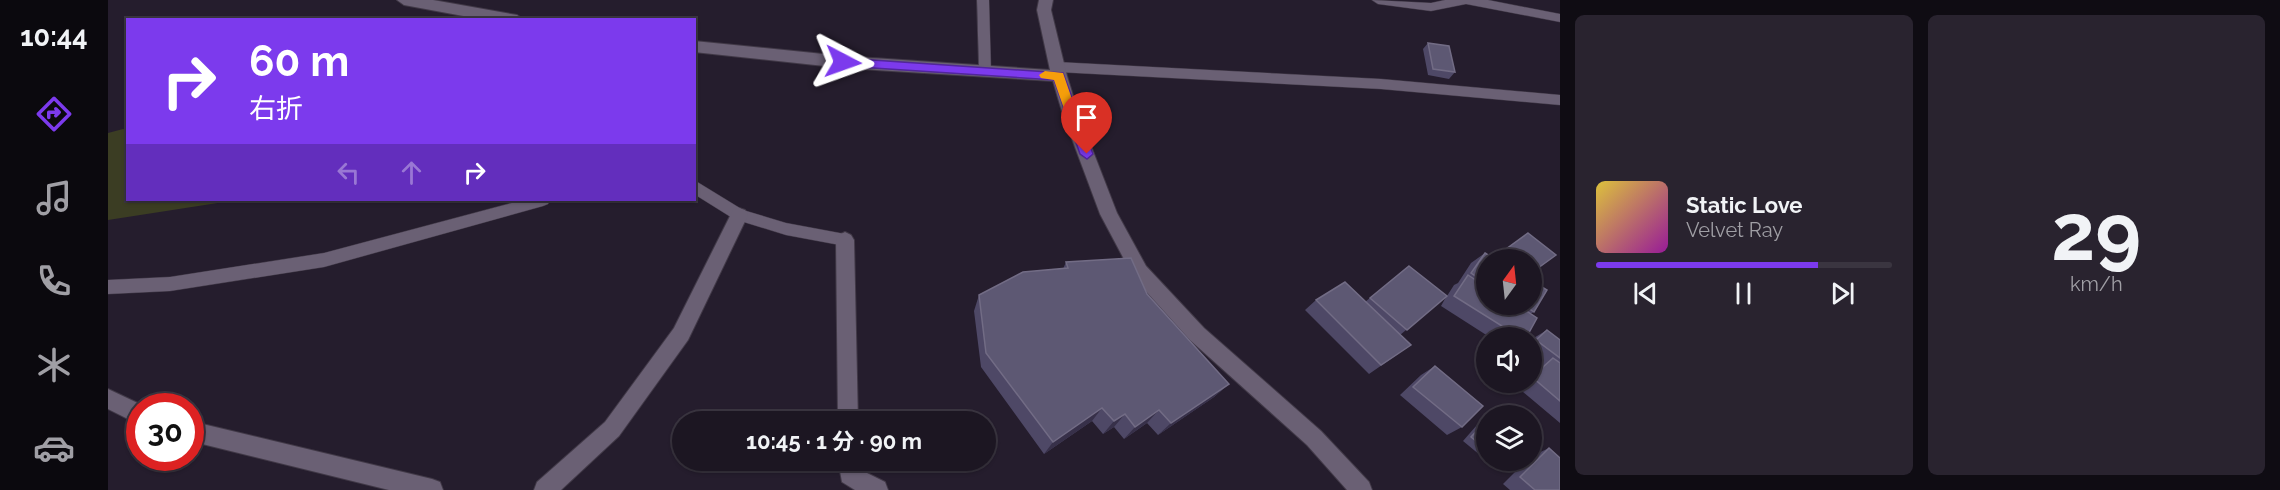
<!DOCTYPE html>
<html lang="ja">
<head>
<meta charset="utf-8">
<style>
	:root { --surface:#1c1622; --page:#29232f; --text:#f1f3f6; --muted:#a09fa5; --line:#3a3540; --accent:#7c3aed }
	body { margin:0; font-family:Raleway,"Noto Sans JP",sans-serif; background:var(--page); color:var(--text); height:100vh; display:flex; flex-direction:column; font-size:22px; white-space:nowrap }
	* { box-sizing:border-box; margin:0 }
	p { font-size:20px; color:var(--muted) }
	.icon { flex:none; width:33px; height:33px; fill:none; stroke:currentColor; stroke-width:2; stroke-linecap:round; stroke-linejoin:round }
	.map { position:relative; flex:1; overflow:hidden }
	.panel { display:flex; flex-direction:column; gap:15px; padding:15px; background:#0f0c13; width:720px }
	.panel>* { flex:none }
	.top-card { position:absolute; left:18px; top:18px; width:570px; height:183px; border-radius:0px; box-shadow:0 2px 4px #0004,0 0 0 2px var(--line); background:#7c3aed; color:#fff; overflow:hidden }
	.needle { width:39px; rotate:15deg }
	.controls { position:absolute; left:1368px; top:249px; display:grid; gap:12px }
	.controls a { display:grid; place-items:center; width:66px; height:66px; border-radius:50%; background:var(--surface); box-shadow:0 2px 4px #0004,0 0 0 2px var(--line); font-size:30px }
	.speed { position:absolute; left:18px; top:393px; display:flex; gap:12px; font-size:30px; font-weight:700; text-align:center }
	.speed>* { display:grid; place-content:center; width:78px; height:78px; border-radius:50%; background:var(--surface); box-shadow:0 2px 4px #0004,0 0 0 2px var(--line); line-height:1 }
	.speed .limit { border:9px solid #d22; background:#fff; color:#111 }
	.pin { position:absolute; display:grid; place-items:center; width:51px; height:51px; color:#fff; margin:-62px -26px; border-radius:50% 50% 50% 0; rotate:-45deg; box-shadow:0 0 6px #0007 }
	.pin .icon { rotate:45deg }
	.me { position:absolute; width:66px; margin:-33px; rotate:94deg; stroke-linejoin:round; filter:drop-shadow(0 0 4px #0008) }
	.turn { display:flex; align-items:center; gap:21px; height:126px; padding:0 24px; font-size:27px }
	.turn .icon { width:78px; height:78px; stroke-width:2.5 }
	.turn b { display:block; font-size:42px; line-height:51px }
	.lanes { display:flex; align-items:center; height:57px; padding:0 24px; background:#0003; justify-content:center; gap:30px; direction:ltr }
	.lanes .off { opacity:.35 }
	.panel .card { flex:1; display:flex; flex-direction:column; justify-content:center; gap:9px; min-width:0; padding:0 21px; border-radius:9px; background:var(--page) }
	.panel .dial { align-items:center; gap:0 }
	.dial b { font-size:78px; line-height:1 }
	.song { display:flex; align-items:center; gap:18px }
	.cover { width:72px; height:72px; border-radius:9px; background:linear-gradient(135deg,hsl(50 70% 55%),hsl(300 70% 35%)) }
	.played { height:6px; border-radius:3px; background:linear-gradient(90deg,var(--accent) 75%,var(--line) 75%) }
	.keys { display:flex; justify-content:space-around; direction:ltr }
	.panel .tiles { flex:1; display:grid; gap:15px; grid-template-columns:repeat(2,1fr) }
	.trip { position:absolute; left:564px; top:411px; width:324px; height:60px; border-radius:30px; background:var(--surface); box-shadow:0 2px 4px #0004,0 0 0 2px var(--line); font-weight:700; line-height:60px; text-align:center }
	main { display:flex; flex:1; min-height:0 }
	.dock { display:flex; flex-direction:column; width:108px; justify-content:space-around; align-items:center; background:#0b090e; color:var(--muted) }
	.dock .icon { width:42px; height:42px }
	.dock .on { color:var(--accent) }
	.dock b { font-size:27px; color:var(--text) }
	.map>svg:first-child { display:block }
	.green { fill:#3b3d23 }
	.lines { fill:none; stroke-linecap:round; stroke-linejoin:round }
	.lane-casing { stroke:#413947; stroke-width:1 }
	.street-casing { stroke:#413947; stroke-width:2 }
	.lane { fill:#6a6074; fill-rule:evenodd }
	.street { fill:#6a6074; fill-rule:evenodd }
	.wall { fill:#4e4866 }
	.shaded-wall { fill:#373049 }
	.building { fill:#5d5873; stroke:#726c85; stroke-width:1.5 }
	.route { fill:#7c3aed; stroke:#51269a; stroke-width:1.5 }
	.slow { fill:#f59e0b }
</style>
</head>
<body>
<main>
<nav class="dock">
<b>10:44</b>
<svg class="icon on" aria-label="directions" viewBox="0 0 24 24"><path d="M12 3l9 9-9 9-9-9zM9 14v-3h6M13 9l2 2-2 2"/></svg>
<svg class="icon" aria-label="music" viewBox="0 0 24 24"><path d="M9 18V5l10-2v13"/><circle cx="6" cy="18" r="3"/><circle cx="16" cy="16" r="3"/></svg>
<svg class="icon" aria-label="phone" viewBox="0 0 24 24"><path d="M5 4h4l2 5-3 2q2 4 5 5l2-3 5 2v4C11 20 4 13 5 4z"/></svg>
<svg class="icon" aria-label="climate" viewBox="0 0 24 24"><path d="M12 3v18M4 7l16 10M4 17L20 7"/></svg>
<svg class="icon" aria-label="car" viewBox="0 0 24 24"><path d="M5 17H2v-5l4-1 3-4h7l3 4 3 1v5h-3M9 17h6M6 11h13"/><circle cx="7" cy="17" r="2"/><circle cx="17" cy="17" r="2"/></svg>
</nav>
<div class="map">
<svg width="1452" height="490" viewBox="0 0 1452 490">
	<rect width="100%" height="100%" fill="#251d2d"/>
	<path class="green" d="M 15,129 L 19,130 L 20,200 L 129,200 L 0,220 L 0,133 Z"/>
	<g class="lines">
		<g class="lane-casing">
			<path id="lane" d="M 869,0 L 881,0 L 883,71 L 877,76 L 871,71 Z
				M 1264,0 L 1323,3 L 1337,0 L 1380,0 L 1452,14 L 1452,22 L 1358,4 L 1323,11 L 1270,4 Z
				M 949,62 L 1273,79 L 1452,95 L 1452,105 L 1273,89 L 949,72 L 943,67 Z
				M 586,180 L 635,210 L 678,223 L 737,234 L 742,236 L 744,240 L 742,244 L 737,246 L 678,235 L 626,219 L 586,194 Z
				M 415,200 L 442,200 L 440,204 L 435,206 L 216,267 L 62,291 L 0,294 L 0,280 L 62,277 L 216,253 Z"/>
		</g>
		<g class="street-casing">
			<path id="street" d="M 289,0 L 325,0 L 409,15 L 416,20 L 377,20 L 296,5 Z
				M 931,0 L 945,0 L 943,10 L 959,76 L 971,115 L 1009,213 L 1038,266 L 1096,328 L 1213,431 L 1261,482 L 1264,490 L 1239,490 L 1199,445 L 1082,340 L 1026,278 L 992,214 L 955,115 L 945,81 L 735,68 L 586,52 L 586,41 L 735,56 L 942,70 L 929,10 Z
				M 631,208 L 637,210 L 640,215 L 580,340 L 511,436 L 453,490 L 426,490 L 429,482 L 497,422 L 566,328 L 625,210 Z
				M 737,232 L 743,235 L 746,240 L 750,422 L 730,422 L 728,240 L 731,235 Z
				M 0,389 L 36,406 L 32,406 L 32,425 L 0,409 Z
				M 82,421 L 324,479 L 332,482 L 335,490 L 281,490 L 82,441 Z
				M 730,460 L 751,460 L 751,469 L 777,482 L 780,490 L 747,490 L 734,482 Z"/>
		</g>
		<use href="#lane" class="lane"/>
		<use href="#street" class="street"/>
	</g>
	<path class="wall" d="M 1320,43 L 1347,72 L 1341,79 L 1320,75 L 1315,49 Z
		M 1420,233 L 1448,255 L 1424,273 L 1424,260 L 1378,260 L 1378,304 L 1424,304 L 1426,312 L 1422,314 L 1418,338 L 1383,338 L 1333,306 L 1338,297 L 1292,335 L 1290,354 L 1261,374 L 1197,310 L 1208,300 L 1257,302 L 1301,266 L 1339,296 L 1346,285 L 1350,283 L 1363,263 L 1377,253 L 1385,258 Z
		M 958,262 L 1039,294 L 1121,384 L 1106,397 L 1050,435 L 1039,423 L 1016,439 L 1006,427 L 995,434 L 984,421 L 936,454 L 873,367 L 866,311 L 871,295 L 955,269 Z
		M 1439,330 L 1452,340 L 1452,423 L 1408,386 L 1411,382 L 1424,382 L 1424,371 L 1432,365 L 1424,358 L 1424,339 Z
		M 1327,366 L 1354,427 L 1339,435 L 1292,395 L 1313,375 Z
		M 1378,421 L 1378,460 L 1355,441 L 1369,425 Z
		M 1441,448 L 1452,490 L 1402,490 L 1395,484 L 1419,460 L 1424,460 L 1424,456 Z
		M 1379,460 L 1403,460 L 1399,466 L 1390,469 Z"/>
	<path class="shaded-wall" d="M 1121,384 L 1106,397 L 1050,435 L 1063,423 Z
		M 994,408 L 984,421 L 936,454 L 945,442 Z
		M 1051,410 L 1039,423 L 1016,439 L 1027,427 Z
		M 1017,414 L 1006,427 L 995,434 L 1006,421 Z"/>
	<path class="building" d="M 1320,43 L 1341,46 L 1347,72 L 1325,69 Z
		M 1420,233 L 1448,255 L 1426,271 L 1424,270 L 1424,260 L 1411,260 L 1398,249 Z
		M 1377,253 L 1388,260 L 1378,260 L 1378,283 L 1363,273 Z
		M 1023,258 L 1039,294 L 1121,384 L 1063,423 L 1051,410 L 1027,427 L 1017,414 L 1006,421 L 994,408 L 945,442 L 878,353 L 871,295 L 915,272 L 960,268 L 958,262 Z
		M 1301,266 L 1339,296 L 1299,330 L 1262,298 Z
		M 1360,275 L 1378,287 L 1378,304 L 1408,304 L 1429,318 L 1418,338 L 1413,338 L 1346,296 Z
		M 1424,281 L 1439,290 L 1426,312 L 1414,304 L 1424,304 Z
		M 1237,282 L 1303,345 L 1273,365 L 1208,300 Z
		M 1439,330 L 1452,340 L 1452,358 L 1428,340 Z
		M 1445,358 L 1452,363 L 1452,401 L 1424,377 Z
		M 1327,366 L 1375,406 L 1354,427 L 1305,387 Z
		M 1378,421 L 1378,449 L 1363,437 Z
		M 1441,448 L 1452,458 L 1452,490 L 1427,490 L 1412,477 Z
		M 1392,460 L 1403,460 L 1399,466 Z"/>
	<path class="route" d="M 735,58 L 955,73 L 985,154 L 979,159 L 972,154 L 946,80 L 735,66 L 729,62 Z"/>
	<path class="slow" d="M 937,71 L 955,73 L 971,120 L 970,123 L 961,123 L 946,80 L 933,78 L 931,75 Z"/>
</svg>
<div class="controls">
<a><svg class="needle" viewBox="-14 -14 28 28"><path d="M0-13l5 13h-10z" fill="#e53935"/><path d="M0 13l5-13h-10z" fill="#a09fa5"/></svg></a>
<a><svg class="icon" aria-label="sound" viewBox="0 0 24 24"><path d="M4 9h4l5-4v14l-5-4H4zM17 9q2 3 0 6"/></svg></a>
<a><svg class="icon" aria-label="layers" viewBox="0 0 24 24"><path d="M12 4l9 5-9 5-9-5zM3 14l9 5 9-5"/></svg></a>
</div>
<div class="speed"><div class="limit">30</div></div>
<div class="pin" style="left:979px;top:154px;background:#d93025"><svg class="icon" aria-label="arrive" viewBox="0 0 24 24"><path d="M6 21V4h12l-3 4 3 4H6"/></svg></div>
<svg class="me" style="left:735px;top:62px" viewBox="-20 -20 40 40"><path d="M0-17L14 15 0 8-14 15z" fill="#7c3aed" stroke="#fff" stroke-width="4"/></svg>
<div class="trip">10:45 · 1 分 · 90 m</div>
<div class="top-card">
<div class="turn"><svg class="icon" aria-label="right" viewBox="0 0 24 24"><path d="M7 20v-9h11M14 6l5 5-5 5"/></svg><div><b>60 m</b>右折</div></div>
<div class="lanes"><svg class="icon off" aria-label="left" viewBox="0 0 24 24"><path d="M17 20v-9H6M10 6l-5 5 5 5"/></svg><svg class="icon off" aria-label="ahead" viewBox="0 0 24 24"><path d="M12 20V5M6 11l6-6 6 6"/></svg><svg class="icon" aria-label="right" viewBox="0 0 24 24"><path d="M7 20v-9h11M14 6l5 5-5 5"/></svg></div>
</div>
</div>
<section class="panel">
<div class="tiles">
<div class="card">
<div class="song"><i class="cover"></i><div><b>Static Love</b><p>Velvet Ray</p></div></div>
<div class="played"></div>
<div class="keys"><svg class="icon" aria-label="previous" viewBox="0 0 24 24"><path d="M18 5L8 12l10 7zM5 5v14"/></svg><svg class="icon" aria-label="pause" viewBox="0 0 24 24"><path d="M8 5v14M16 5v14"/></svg><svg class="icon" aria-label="next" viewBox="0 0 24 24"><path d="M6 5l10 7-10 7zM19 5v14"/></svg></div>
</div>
<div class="card dial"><b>29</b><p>km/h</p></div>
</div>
</section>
</main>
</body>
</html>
